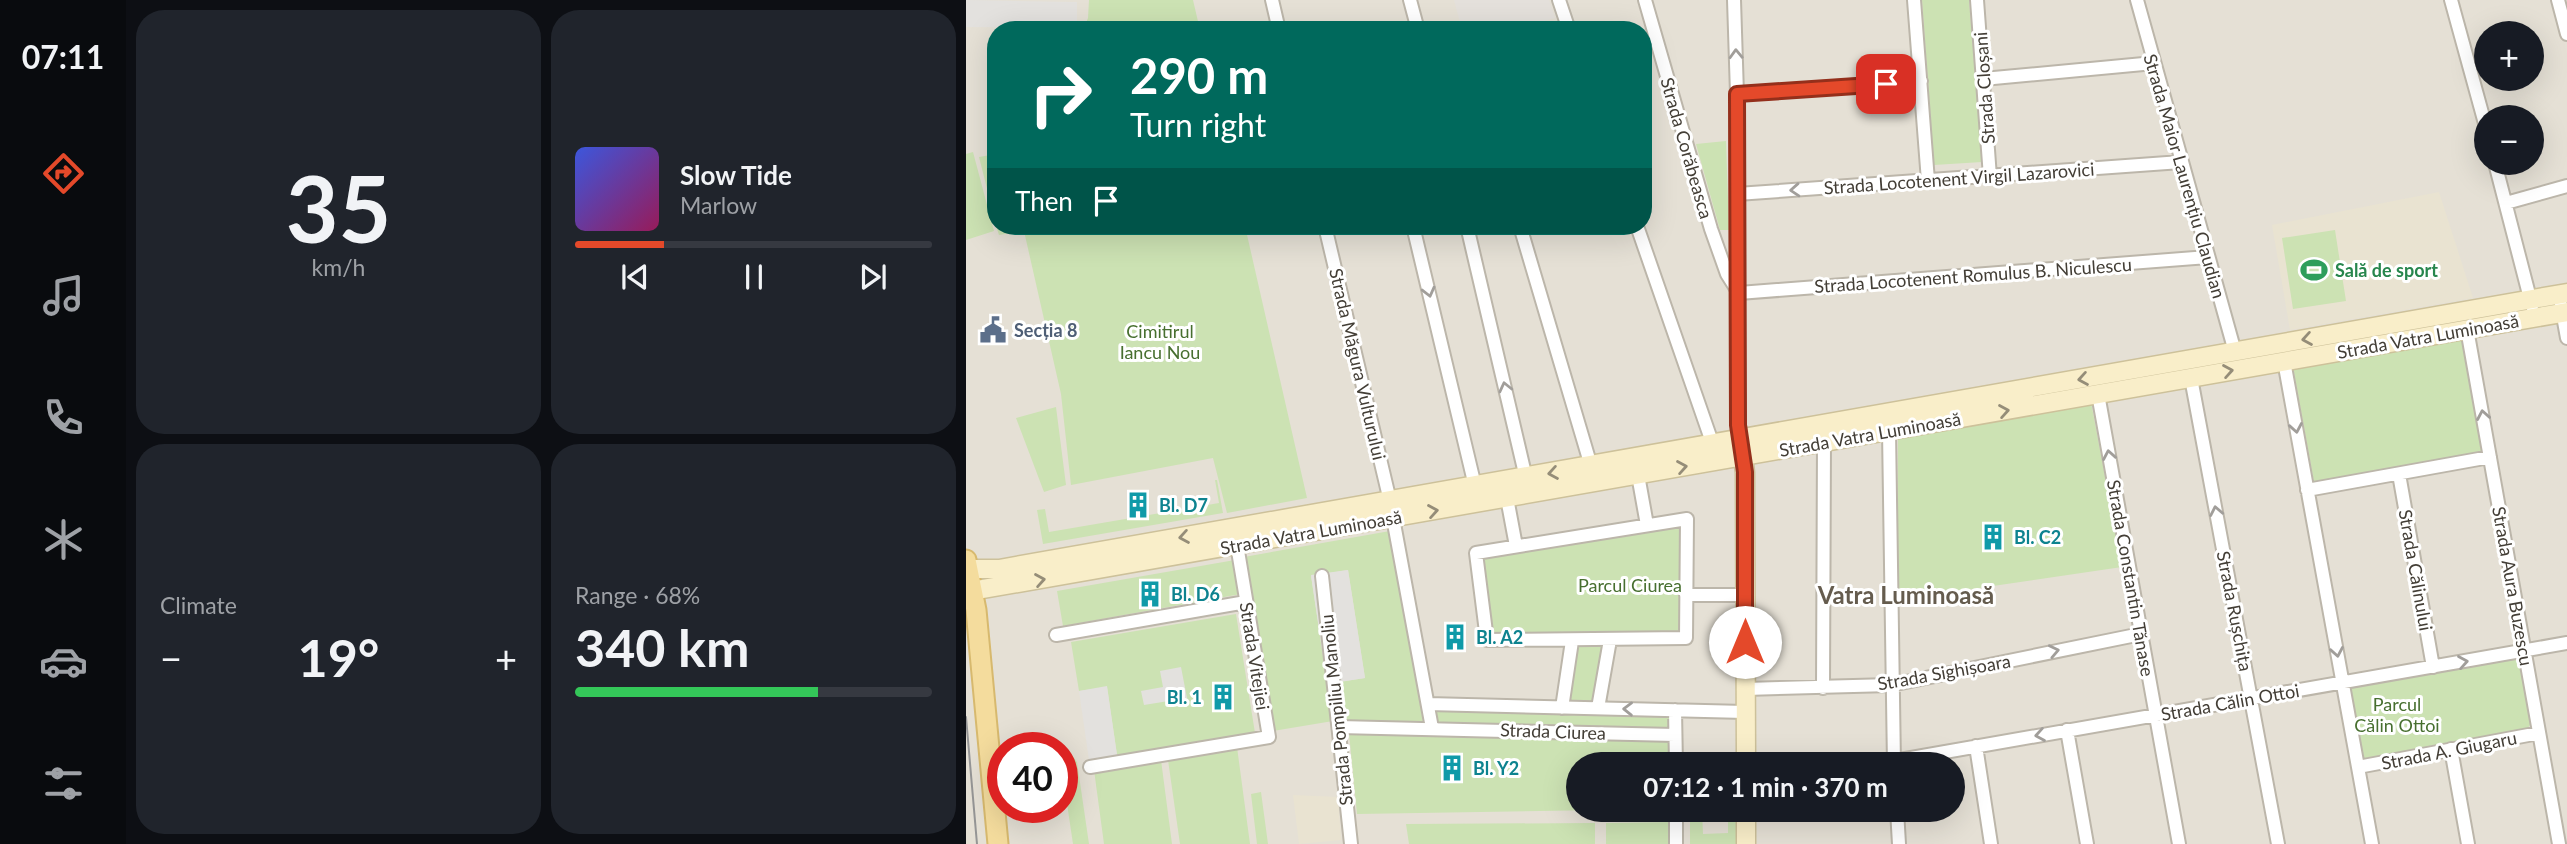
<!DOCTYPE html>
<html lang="en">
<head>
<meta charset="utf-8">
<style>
	:root { --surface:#171b24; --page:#20242c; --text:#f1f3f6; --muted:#9ea1a6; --line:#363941; --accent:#e4492a }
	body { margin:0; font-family:Lato,sans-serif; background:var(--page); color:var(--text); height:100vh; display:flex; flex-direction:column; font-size:26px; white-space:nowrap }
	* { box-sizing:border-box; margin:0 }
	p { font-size:23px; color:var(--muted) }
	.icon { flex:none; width:38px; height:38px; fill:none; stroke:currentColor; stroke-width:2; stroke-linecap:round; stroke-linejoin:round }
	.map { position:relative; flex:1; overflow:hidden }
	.panel { display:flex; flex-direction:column; gap:10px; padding:10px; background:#0d0f14; width:840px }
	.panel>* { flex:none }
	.guide { position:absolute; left:21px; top:21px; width:665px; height:214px; border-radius:28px; box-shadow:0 7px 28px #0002; background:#00695c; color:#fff; overflow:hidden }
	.buttons { position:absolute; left:1508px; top:21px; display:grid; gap:14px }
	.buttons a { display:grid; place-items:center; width:70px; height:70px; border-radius:50%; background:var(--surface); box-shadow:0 7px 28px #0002; font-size:35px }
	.speed { position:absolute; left:21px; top:732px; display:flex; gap:14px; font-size:35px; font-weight:700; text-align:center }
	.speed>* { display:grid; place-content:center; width:91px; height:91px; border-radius:50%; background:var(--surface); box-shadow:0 7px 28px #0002; line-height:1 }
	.speed .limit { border:10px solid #d22; background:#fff; color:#111 }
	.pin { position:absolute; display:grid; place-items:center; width:60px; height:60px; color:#fff; margin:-30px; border-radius:14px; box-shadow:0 4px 10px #0006 }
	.me { position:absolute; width:77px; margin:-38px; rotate:0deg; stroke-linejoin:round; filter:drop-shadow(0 0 5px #0008) }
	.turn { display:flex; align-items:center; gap:24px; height:147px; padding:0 28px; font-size:32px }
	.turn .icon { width:91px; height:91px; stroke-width:2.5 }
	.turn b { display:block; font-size:49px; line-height:60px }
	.then { display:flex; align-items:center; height:66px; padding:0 28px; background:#0003; gap:14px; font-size:26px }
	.big { font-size:52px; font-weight:700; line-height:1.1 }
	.panel .card { flex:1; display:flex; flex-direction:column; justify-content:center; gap:10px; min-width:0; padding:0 24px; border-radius:28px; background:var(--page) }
	.panel .dial { align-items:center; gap:0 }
	.dial b { font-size:91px; line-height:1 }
	.song { display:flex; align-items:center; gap:21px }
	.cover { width:84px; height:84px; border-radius:10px; background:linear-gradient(135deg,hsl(230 70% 55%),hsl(330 70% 35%)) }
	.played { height:7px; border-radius:4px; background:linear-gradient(90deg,var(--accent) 25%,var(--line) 25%) }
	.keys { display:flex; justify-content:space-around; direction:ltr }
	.heat { display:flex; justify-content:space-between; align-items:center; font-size:38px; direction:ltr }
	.charge { height:10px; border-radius:5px; background:linear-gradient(90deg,#34c759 68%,var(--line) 0) }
	.panel .tiles { flex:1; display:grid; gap:10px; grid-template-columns:repeat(2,1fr) }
	.trip { position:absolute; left:600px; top:752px; width:399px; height:70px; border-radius:35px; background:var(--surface); box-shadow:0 7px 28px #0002; font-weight:700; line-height:70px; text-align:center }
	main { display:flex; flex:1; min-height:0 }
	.menu { display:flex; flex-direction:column; width:126px; justify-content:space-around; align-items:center; background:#090b0e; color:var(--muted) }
	.menu .icon { width:49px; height:49px }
	.menu .active { color:var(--accent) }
	.menu b { font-size:32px; color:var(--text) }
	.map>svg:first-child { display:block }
	.residential { fill:#e5e0d5; fill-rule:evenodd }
	.industrial { fill:#e4e0db }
	.education { fill:#e9e3d1 }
	.green { fill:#cce2b3 }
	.parking { fill:#e3e1de }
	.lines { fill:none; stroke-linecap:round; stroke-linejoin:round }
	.street-casing { stroke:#bcb6aa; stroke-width:16 }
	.secondary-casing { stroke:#cdc19a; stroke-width:21 }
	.primary-casing { stroke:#d7b96e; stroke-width:23 }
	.street { stroke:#fff; stroke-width:12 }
	.secondary { stroke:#f9eec9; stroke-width:18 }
	.primary { stroke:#f4dc9d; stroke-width:19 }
	.tram { stroke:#959595; stroke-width:2 }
	.oneway { stroke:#a19e9a }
	.oneway2 { stroke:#958d78 }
	.route-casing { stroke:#942f1b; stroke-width:18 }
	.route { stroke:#e4492a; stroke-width:12 }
	.labels { text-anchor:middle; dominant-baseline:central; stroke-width:6; stroke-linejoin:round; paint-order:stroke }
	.street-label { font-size:18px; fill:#433e36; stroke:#fff }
	.leisure-label { font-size:18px; font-weight:bold; fill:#27864d; stroke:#fff; text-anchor:start }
	.service-label { font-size:18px; font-weight:bold; fill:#4e5e75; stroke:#fff; text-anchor:start }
	.park-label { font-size:18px; fill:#476f2f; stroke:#fff }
	.culture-label { font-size:18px; font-weight:bold; fill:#0d838f; stroke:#fff; text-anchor:start }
	.district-label { font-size:24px; font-weight:bold; fill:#655c4e; stroke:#fff }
</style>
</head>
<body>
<main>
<nav class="menu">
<b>07:11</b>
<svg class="icon active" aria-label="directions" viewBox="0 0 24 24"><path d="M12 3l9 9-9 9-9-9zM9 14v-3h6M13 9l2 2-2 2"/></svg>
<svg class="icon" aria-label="music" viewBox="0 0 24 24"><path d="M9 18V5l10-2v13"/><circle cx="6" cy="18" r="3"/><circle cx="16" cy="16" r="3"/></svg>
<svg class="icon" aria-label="phone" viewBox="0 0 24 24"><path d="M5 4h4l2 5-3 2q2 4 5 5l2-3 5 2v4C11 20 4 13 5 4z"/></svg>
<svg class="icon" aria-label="climate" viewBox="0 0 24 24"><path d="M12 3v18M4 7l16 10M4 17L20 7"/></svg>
<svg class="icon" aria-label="car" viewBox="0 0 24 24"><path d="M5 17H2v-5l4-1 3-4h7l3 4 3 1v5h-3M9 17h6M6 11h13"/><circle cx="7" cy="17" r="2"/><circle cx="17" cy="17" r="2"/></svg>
<svg class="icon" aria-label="filters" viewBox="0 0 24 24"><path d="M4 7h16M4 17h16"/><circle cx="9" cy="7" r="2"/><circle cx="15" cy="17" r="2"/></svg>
</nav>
<section class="panel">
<div class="tiles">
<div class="card dial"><b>35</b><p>km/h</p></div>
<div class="card">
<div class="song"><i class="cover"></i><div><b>Slow Tide</b><p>Marlow</p></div></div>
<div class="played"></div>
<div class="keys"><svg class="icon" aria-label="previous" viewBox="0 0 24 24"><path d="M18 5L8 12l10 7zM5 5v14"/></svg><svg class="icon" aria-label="pause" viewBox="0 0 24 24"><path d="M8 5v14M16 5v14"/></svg><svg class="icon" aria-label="next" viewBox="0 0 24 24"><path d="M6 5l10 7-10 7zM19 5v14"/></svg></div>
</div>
<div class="card"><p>Climate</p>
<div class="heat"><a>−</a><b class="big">19°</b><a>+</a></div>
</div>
<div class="card"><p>Range · 68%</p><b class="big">340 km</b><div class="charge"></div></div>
</div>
</section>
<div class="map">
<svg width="1601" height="844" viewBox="0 0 1601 844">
	<rect width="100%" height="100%" fill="#f1eee6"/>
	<path class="residential" d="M 0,0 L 1601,0 L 1601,844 L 0,844 ZM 30,30 L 677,30 L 677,226 L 30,226 ZM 1521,33 L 1566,33 L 1566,79 L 1521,79 ZM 1521,117 L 1566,117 L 1566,163 L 1521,163 ZM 37,747 L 96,747 L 96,807 L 37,807 ZM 612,765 L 987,765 L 987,810 L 612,810 Z"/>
	<path class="industrial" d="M 488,0 L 583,0 L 589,18 L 546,30 L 496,30 Z"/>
	<path class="education" d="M 1473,192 L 1507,298 L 1324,330 L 1306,225 Z
		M 327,795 L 372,797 L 375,840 L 333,844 Z"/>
	<path class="green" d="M 123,0 L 227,0 L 234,30 L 33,30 L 33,27 L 118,28 L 122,18 Z
		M 956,0 L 1003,0 L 1016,162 L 968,165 Z
		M 760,141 L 763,230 L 754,230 L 730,144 Z
		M 7,152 L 28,231 L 0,240 L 0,154 Z
		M 30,154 L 30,224 L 13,157 Z
		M 30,226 L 279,226 L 341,498 L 261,513 L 247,458 L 105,485 L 95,394 L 58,231 L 33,235 Z
		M 1369,230 L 1380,301 L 1327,309 L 1316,238 Z
		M 1496,336 L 1517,452 L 1348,482 L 1327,367 Z
		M 1125,402 L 1156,567 L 931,600 L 932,437 Z
		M 90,407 L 100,485 L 78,492 L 50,418 Z
		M 249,480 L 251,480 L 257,513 L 77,544 L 71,510 L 79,509 L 83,532 L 253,503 Z
		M 717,524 L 716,635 L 642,638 L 630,706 L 599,705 L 609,638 L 523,638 L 513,556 Z
		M 424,531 L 457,722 L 378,721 L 372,682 L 399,678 L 382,570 L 345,576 L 367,721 L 307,731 L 278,557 Z
		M 269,560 L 275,594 L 97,626 L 91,591 Z
		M 270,614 L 289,733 L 151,755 L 141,687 L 113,691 L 105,642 Z
		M 1551,654 L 1558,658 L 1568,720 L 1561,729 L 1398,759 L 1391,755 L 1380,691 L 1384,683 Z
		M 466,708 L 705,714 L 705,731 L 469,723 Z
		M 383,733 L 702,741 L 702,765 L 612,765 L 612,810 L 638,810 L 391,814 Z
		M 271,747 L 284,844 L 214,844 L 202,760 Z
		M 96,750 L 105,754 L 111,762 L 123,844 L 107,844 L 96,770 Z
		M 195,760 L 206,844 L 138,844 L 128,770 Z
		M 295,792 L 302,844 L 291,844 L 285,794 Z
		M 724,810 L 736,810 L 737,834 L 762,833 L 762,810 L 775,810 L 774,844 L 724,844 Z
		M 704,822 L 703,844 L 640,844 L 640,823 Z
		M 629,823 L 629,844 L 443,844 L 440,824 Z"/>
	<path class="parking" d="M 0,0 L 111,2 L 111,28 L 0,27 Z
		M 382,570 L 399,678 L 361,684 L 345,575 Z
		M 215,667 L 221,698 L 178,705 L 175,691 L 197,687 L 194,671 Z
		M 141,686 L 151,755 L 123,760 L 113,691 Z"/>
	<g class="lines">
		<g class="street-casing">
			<path id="street" d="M 306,0 L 313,30
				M 444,0 L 452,30
				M 593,0 L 603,30
				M 679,0 L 745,229 L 761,274 L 773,293 L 1242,257
				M 768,0 L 771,94 L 772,425 L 775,440
				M 948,0 L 962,181
				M 1011,0 L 1024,177
				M 1171,0 L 1269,352
				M 1485,0 L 1521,131
				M 1592,0 L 1601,34
				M 1017,79 L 1188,63
				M 771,94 L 955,81
				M 1529,163 L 1566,306
				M 771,194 L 1215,162
				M 1540,203 L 1601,186
				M 359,226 L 424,501
				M 447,226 L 509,486
				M 501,226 L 560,478
				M 554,226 L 625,466
				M 671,226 L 747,445
				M 1595,305 L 1601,338
				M 1501,329 L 1593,844
				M 1318,361 L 1406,844
				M 1225,378 L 1312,844
				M 1132,394 L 1213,844
				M 923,431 L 928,765
				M 1433,474 L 1467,667
				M 672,475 L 681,525
				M 1341,490 L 1524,457
				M 541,498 L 550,546
				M 427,518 L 466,728
				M 721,519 L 720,638 L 521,640 L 510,553 Z
				M 356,576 L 385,844
				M 720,595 L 779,595
				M 90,635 L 280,602
				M 857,688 L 858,442
				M 779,689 L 925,685 L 1175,634
				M 462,704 L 779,712
				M 596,708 L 606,641
				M 632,708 L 644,640
				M 709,710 L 710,765
				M 373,727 L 709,735
				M 1101,730 L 1121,844
				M 1010,746 L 1025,844
				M 1485,749 L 1502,844
				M 928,761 L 1601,643
				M 124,767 L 303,737 L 271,545
				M 1392,767 L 1573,733
				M 710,810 L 710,844
				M 931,810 L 933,844"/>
		</g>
		<g class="secondary-casing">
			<path id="secondary" d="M 776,446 L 779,473 L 780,765
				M 0,569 L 33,569 L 1601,293
				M 0,592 L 1601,312
				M 780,810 L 780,844"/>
		</g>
		<g class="primary-casing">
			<path id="primary" d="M 0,560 L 10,610 L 32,844"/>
		</g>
		<use href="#street" class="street"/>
		<use href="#secondary" class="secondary"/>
		<use href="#primary" class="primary"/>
		<path class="tram" d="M 0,717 L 11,844"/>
	</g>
	<defs><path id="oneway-chevron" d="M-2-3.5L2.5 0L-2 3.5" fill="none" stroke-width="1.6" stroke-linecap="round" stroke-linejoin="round" transform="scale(1.75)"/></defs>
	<g class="oneway">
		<use href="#oneway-chevron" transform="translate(770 54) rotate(-92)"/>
		<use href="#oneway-chevron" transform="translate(829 190) rotate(176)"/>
		<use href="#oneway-chevron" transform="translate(463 292) rotate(76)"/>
		<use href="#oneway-chevron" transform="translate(539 387) rotate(-103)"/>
		<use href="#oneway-chevron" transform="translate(1517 415) rotate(-100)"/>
		<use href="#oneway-chevron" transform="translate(1330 428) rotate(80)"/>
		<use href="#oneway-chevron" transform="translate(1143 455) rotate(-100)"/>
		<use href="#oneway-chevron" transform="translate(1250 511) rotate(-101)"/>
		<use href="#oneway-chevron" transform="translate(1088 651) rotate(-12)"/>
		<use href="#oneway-chevron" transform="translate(1371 652) rotate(80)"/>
		<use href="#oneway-chevron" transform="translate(1497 662) rotate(-10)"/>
		<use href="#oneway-chevron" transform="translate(662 709) rotate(-179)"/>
		<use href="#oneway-chevron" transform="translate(1074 735) rotate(170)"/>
	</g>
	<g class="oneway2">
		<use href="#oneway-chevron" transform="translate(1341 339) rotate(170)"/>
		<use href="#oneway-chevron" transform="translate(1262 371) rotate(-10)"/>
		<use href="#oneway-chevron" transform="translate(1117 379) rotate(170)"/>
		<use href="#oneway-chevron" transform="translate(1038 411) rotate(-10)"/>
		<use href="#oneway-chevron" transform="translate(716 467) rotate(-10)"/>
		<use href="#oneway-chevron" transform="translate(587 473) rotate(170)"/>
		<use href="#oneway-chevron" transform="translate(467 511) rotate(-10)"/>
		<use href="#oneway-chevron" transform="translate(218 537) rotate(170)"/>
		<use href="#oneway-chevron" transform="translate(74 580) rotate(-10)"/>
	</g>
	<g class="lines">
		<g class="route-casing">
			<path id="route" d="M 779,642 L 779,472 L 772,425 L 771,94 L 920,84"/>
		</g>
		<use href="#route" class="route"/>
	</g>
	<defs>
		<g id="stadium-bare" transform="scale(2.1)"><path d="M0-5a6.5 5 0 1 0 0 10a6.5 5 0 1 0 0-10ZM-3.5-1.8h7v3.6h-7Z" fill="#2e9e5b" stroke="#fff" stroke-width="2.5" paint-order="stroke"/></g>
		<g id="civic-bare" transform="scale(2.1)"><path d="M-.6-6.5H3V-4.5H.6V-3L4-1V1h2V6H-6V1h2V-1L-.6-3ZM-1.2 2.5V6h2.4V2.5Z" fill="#5c6f8a" stroke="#fff" stroke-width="2.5" paint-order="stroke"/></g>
		<g id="building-bare" transform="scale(2.1)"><path d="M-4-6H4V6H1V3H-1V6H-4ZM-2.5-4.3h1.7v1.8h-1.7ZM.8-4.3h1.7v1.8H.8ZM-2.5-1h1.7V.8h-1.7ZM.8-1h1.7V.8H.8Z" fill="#0f9aa8" stroke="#fff" stroke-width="2.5" paint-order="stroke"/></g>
	</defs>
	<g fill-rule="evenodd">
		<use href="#stadium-bare" x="1348" y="270"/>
		<use href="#civic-bare" x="27" y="330"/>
		<use href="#building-bare" x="172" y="505"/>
		<use href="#building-bare" x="1027" y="537"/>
		<use href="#building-bare" x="184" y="594"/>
		<use href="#building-bare" x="489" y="637"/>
		<use href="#building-bare" x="257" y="697"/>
		<use href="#building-bare" x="486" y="768"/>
	</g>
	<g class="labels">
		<g class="street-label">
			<text transform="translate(1018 88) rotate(-94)">Strada Cloșani</text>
			<text transform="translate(721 148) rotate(74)">Strada Corăbeasca</text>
			<text transform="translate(1219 176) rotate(74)">Strada Maior Laurențiu Claudian</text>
			<text transform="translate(993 178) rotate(-4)">Strada Locotenent Virgil Lazarovici</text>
			<text transform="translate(1007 275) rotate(-4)">Strada Locotenent Romulus B. Niculescu</text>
			<text transform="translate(1462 336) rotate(-10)">Strada Vatra Luminoasă</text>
			<text transform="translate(392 364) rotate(77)">Strada Măgura Vulturului</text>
			<text transform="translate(904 434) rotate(-10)">Strada Vatra Luminoasă</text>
			<text transform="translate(345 532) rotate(-10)">Strada Vatra Luminoasă</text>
			<text transform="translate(1450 570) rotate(80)">Strada Călinului</text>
			<text transform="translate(1165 578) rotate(80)">Strada Constantin Tănase</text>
			<text transform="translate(1547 586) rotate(80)">Strada Aura Buzescu</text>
			<text transform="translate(1269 611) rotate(79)">Strada Rușchița</text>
			<text transform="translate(289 656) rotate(81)">Strada Vitejiei</text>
			<text transform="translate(978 672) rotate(-10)">Strada Sighișoara</text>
			<text transform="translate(1264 702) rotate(-10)">Strada Călin Ottoi</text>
			<text transform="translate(370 710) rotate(-96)">Strada Pompiliu Manoliu</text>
			<text transform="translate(587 731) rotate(2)">Strada Ciurea</text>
			<text transform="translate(1483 750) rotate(-11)">Strada A. Giugaru</text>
		</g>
		<g class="leisure-label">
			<text x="1369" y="270">Sală de sport</text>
		</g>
		<g class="service-label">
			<text x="48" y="330">Secția 8</text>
		</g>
		<g class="park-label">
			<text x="194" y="331">Cimitirul<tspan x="194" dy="21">Iancu Nou</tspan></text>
			<text x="664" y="585">Parcul Ciurea</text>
			<text x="1431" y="704">Parcul<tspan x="1431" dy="21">Călin Ottoi</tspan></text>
		</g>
		<g class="culture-label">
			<text x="193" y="505">Bl. D7</text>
			<text x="1048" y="537">Bl. C2</text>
			<text x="205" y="594">Bl. D6</text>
			<text x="510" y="637">Bl. A2</text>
			<text x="236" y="697" text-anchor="end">Bl. 1</text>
			<text x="507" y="768">Bl. Y2</text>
		</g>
		<g class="district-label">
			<text x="940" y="594">Vatra Luminoasă</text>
		</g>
	</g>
</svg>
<div class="buttons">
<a>+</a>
<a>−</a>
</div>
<div class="speed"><div class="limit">40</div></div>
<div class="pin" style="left:920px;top:84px;background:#d93025"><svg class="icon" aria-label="arrive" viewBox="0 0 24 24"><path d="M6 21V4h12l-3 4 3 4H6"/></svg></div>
<svg class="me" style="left:779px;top:642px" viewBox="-20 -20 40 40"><circle r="19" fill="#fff"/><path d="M0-13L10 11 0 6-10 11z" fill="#e4492a"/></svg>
<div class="trip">07:12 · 1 min · 370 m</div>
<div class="guide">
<div class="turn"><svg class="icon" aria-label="right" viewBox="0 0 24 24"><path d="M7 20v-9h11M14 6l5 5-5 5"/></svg><div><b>290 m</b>Turn right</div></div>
<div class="then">Then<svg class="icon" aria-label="arrive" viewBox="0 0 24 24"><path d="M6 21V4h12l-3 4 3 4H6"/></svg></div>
</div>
</div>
</main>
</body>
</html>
